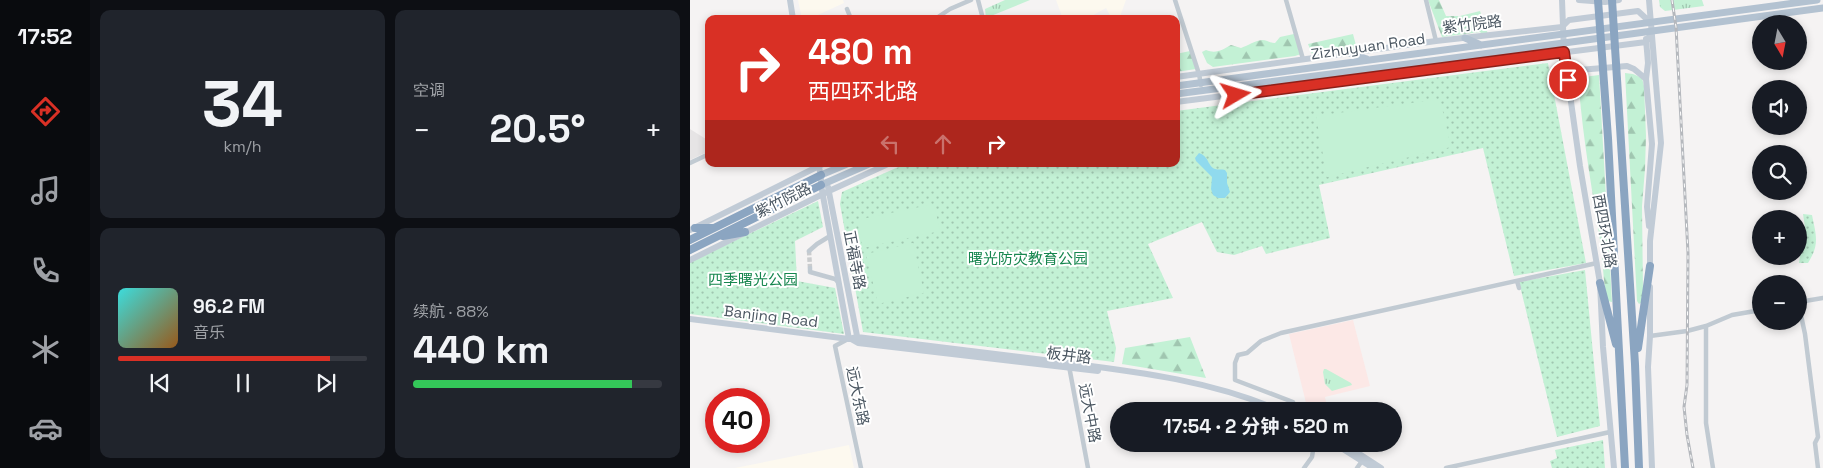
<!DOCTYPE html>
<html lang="zh">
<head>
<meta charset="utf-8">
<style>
	:root { --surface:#171b24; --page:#20242c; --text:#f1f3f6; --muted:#9ea1a6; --line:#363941; --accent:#d93025 }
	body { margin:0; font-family:"Space Grotesk","Noto Sans SC",sans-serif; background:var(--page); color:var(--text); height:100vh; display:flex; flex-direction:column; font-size:19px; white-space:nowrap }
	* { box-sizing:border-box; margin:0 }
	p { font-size:16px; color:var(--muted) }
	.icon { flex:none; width:28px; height:28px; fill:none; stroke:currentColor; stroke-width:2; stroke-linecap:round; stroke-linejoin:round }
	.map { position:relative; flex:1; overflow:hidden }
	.panel { display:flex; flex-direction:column; gap:10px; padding:10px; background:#0d0f14; width:600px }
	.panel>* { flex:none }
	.hud { position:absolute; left:15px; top:15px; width:475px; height:152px; border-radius:10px; box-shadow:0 2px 8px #0003; background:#d93025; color:#fff; overflow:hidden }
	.needle { width:32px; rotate:170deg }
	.fabs { position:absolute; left:1062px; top:15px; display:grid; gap:10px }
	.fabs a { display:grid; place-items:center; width:55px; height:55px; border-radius:50%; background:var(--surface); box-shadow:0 2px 8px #0003; font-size:25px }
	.speed { position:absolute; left:15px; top:388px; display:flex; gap:10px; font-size:25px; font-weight:700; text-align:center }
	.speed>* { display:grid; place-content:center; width:65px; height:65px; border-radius:50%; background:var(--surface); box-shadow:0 2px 8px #0003; line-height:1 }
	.speed .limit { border:8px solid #d22; background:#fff; color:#111 }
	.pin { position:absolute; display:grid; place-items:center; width:42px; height:42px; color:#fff; margin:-21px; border:2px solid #fff; border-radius:50%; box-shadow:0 1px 5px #0007 }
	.me { position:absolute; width:55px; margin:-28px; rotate:83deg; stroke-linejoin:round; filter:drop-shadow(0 0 4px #0008) }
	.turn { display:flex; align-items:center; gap:18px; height:105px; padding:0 20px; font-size:22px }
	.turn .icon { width:65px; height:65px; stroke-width:2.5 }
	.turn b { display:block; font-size:35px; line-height:42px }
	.lanes { display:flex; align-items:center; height:48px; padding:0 20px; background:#0003; justify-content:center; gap:25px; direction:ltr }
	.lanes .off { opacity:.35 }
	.big { font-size:38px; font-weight:700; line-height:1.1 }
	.panel .tile { flex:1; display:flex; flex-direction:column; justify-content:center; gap:8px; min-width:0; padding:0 18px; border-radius:10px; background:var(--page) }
	.panel .dial { align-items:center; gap:0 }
	.dial b { font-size:65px; line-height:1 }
	.song { display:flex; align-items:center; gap:15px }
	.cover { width:60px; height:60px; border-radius:8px; background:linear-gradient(135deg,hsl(180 70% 55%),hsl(30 70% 35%)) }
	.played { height:5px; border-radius:2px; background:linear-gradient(90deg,var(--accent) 85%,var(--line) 85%) }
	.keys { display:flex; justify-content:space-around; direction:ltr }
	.heat { display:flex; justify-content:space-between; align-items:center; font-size:28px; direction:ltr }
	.charge { height:8px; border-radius:4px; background:linear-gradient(90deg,#34c759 88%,var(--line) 0) }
	.panel .tiles { flex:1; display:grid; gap:10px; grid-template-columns:repeat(2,1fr) }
	.trip { position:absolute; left:420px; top:402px; width:292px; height:50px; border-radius:25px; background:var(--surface); box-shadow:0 2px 8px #0003; font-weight:700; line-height:50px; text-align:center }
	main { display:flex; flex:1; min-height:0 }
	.tab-bar { display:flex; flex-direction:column; width:90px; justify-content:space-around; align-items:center; background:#090b0e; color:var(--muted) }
	.tab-bar .icon { width:35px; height:35px }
	.tab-bar .current { color:var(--accent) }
	.tab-bar b { font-size:22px; color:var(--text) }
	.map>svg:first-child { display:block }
	.commercial { fill:#fdf9ef }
	.education { fill:#e6e4e5 }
	.medical { fill:#fce8e6 }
	.grass { fill:url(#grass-tufts) }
	.forest { fill:url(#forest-firs) }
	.park { fill:url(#park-dots) }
	.pitch { fill:#c3f1d5 }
	.water { fill:#90daee }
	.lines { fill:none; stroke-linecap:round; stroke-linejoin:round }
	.street-tunnel { stroke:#caccce; stroke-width:4.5; stroke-dasharray:4.5 2; stroke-linecap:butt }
	.street { stroke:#c1cad2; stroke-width:4.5 }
	.secondary { stroke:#c1cbd6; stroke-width:6 }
	.primary { stroke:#b3c2d1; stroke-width:7 }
	.highway { stroke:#8ba5c1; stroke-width:8 }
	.rail-casing { stroke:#b5b8bd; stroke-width:3 }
	.rail { stroke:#fff; stroke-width:1; stroke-dasharray:4; stroke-linecap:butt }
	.route-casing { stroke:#8d1f18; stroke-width:12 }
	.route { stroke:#d93025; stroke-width:9 }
	.labels { text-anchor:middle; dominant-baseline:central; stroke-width:4; stroke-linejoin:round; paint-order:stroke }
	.street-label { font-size:15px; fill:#4a5661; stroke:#fff }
	.park-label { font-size:15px; fill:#17864f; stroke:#fff }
</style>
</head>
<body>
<main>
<nav class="tab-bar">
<b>17:52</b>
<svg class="icon current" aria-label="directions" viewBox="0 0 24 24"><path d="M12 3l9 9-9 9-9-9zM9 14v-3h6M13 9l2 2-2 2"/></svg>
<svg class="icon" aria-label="music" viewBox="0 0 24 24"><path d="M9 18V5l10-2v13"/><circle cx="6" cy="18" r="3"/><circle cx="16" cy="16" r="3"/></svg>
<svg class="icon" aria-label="phone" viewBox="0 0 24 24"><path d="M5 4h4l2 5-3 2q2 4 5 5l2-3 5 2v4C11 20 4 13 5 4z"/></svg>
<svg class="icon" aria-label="climate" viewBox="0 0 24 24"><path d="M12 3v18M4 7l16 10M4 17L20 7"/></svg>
<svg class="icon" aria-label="car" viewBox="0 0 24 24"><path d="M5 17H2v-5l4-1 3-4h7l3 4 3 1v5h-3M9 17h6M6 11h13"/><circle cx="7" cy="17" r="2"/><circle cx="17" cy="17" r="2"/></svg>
</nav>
<section class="panel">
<div class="tiles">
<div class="tile dial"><b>34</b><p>km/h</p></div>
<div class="tile"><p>空调</p>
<div class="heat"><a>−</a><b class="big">20.5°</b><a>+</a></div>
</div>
<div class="tile">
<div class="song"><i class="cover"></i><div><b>96.2 FM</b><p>音乐</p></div></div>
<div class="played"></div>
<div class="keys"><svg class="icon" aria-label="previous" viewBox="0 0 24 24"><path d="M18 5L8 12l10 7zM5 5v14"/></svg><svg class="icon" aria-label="pause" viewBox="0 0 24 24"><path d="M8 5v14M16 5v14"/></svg><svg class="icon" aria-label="next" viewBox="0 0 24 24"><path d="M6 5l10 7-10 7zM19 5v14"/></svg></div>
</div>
<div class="tile"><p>续航 · 88%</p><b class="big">440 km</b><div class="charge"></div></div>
</div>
</section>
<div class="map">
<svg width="1133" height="468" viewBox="0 0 1133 468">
	<defs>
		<pattern id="grass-tufts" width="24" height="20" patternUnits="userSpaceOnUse" patternTransform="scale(1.25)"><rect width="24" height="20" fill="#c3f1d5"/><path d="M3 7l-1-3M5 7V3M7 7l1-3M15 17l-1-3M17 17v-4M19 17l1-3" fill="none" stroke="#a0c6b0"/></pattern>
		<pattern id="forest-firs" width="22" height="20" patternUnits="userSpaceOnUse" patternTransform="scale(1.25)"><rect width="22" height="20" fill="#c3f1d5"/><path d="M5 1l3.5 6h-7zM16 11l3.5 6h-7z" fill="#a0c6b0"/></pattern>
		<pattern id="park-dots" width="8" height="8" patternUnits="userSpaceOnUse" patternTransform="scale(1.25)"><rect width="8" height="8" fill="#c3f1d5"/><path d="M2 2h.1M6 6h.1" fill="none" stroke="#a0c6b0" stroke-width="1.8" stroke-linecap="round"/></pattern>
	</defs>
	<rect width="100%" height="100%" fill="#f5f3f3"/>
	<path class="commercial" d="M 108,0 L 153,0 L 154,3 L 119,19 L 112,19 Z
		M 366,0 L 436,0 L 429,19 L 422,19 L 416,8 L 396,19 L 373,19 Z
		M 159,445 L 164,468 L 45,468 Z"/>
	<path class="education" d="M 0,129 L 19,141 L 19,151 L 0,160 Z"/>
	<path class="medical" d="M 663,320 L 680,386 L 635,397 L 638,411 L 618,411 L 599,334 Z"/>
	<path class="grass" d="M 315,0 L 340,0 L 296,18 L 295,9 Z
		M 969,0 L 1012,0 L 1014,6 L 975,11 L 970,7 Z
		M 634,369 L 636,369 L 661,383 L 662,385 L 642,391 L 635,384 L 633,372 Z"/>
	<path class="forest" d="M 738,0 L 749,0 L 756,16 L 770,16 L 790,11 L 798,34 L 792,34 L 790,32 L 752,37 Z
		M 604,34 L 611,54 L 605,56 L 523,67 L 517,63 L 512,52 L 516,50 C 526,54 532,50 541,45 L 551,48 C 559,45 564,41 572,40 C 577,40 580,43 585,43 L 590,37 Z
		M 663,34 L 667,49 L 622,54 L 618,44 Z
		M 500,51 L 506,69 L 486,72 L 486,54 Z
		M 935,73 L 943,74 L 952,78 L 954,86 L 956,136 L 955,169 L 952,206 L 953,291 L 952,302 L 949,304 L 947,301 Z
		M 909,75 L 922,302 L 917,301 C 913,281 913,260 910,240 C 902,189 893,139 889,88 L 890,81 L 894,77 Z
		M 500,337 L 516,378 L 432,364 L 435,348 Z"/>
	<path class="park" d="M 858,63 L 896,263 L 824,276 L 793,148 L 629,185 L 640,238 L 576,254 L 572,246 L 544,255 L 527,252 L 512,222 L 458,244 L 483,298 L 417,311 L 426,348 L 424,362 L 173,332 L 150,204 L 152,192 L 206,168 L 220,164 L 486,164 L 486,111 Z
		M 128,201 L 133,227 L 105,241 L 107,281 L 145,288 L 154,334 L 0,314 L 0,262 Z
		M 1113,214 L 1122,215 C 1126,235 1130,244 1118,263 L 1109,263 L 1111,249 L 1116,234 Z
		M 895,270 L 910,426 L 867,437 L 829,282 Z
		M 913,440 L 915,468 L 862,468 L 860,461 L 867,458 L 865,450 Z"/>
	<path class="pitch" d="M 750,99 L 761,147 L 637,177 L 626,116 Z
		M 244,204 L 250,231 L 173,248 L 167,220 Z
		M 223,243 L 234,293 L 188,304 L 176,254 Z"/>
	<path class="water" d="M 509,153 C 519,156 518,167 525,169 C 528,170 532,169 535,170 L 537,173 L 537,183 L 540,192 L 535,198 L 528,198 L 523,195 L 521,189 L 522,177 L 506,161 L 505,158 Z"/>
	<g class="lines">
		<path class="street-tunnel" d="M 119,251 L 120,268"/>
		<path class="street" d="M 288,0 L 293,19
			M 485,0 L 509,74 L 511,85
			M 596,0 L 613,59
			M 736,0 L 746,41
			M 157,9 L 161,19
			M 245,19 L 260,9 L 281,0
			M 0,163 L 19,154
			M 119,251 L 127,244 L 140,236
			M 120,268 L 120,272 L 145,279 L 148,282
			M 827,281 L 829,288
			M 1109,302 L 1133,298
			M 1109,306 L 1115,334 L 1128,437 L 1125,443 L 1128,468
			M 1016,326 L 1016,423 L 1023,468
			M 960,336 L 997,331 L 1016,326 L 1042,315 L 1071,310
			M 158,339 L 145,346 L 171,468
			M 379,366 L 398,468
			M 600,411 L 603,402 L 545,380 L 545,363 L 548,355 L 557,353 L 571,341 L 591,333 L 907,263
			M 614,468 L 622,457 L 624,444
			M 667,468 L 672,461
			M 756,468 L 920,432"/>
		<path class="secondary" d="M 100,0 L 103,19
			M 872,0 L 874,52 L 890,166 L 910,283 L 913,347 L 924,468
			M 889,0 L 915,2 L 929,0
			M 959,0 L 971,143 L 960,241 L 960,269
			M 956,39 L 958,63 L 956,79 L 962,144 L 957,207 L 959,226
			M 486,77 L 746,41 L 872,27 L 879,20 L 948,11 L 961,23
			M 881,90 L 884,77 L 889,70 L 937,66 L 944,69 L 956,79
			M 486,102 L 956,42 L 963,30
			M 128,164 L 131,175 L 131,185 L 159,339
			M 138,187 L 168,341
			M 0,230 L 133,164
			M 0,260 L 139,191 L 198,164
			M 960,287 L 960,336 L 958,367 L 962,468
			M 0,319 L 159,339 L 167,337 C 232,345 297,353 362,361 C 440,371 518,379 591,411
			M 161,339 L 168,343 L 408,371
			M 645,444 L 683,468
			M 654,444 L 691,468"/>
		<path class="primary" d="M 775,38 L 791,45
			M 659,53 L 677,59
			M 614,79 L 629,84
			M 486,86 L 1127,0
			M 486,94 C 702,67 917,37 1133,8
			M 131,175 L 157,164
			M 131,185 L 179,164"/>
		<path class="highway" d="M 908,0 L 918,138 L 935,468
			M 922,0 L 945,364 L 949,468
			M 5,228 L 23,228
			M 33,236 L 55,232
			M 0,240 L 131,175
			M 0,250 L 131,185
			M 910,283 L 926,344
			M 948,348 L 960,266"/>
		<g class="rail-casing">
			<path id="rail" d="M 982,0 L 986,27 L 998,253 L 997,385 L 994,407 L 997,435 L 1003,468"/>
		</g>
		<use href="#rail" class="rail"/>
	</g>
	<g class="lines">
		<g class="route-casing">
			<path id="route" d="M 546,95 L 874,52 L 878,80"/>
		</g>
		<use href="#route" class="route"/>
	</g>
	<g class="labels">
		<g class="street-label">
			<text transform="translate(782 24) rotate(-7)">紫竹院路</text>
			<text transform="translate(678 46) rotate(-8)">Zizhuyuan Road</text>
			<text transform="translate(93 200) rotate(-26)">紫竹院路</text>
			<text transform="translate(915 231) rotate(80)">西四环北路</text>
			<text transform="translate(165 260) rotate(79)">正福寺路</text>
			<text transform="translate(81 316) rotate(7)">Banjing Road</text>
			<text transform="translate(379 355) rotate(7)">板井路</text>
			<text transform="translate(168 396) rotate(78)">远大东路</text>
			<text transform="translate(400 413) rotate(79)">远大中路</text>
		</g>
		<g class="park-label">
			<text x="338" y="258">曙光防灾教育公园</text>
			<text x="63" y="279">四季曙光公园</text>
		</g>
	</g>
</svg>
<div class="fabs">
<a><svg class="needle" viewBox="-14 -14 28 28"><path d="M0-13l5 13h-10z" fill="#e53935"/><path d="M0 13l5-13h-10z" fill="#9ea1a6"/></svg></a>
<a><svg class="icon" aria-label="sound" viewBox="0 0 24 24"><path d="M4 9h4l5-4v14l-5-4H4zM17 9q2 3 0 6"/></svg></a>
<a><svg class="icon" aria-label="search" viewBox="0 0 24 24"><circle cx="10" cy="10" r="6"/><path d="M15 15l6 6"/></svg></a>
<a>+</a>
<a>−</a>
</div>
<div class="speed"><div class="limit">40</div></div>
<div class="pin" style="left:878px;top:80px;background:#d93025"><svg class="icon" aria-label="arrive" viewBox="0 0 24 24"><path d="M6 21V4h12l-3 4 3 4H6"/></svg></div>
<svg class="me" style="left:546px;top:95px" viewBox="-20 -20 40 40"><path d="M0-17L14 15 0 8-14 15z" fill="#d93025" stroke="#fff" stroke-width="4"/></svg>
<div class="trip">17:54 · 2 分钟 · 520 m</div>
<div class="hud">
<div class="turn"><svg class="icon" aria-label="right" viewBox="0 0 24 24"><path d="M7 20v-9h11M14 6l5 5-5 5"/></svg><div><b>480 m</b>西四环北路</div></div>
<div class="lanes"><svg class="icon off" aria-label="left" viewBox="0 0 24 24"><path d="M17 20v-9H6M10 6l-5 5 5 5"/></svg><svg class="icon off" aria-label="ahead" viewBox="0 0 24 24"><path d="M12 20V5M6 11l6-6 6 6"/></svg><svg class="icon" aria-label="right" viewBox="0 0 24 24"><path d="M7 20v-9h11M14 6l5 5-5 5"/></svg></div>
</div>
</div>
</main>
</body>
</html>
